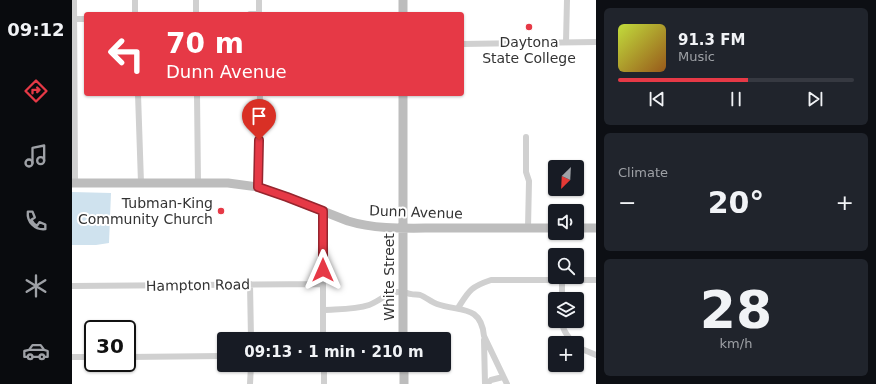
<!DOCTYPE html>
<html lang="en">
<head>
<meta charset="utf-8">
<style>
	:root { --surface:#171b24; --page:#20242c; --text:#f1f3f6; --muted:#9ea1a6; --line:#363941; --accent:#e63946 }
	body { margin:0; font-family:"DejaVu Sans",sans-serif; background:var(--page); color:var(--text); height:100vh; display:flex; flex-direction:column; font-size:15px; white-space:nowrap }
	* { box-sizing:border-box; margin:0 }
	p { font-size:13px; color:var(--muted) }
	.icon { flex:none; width:22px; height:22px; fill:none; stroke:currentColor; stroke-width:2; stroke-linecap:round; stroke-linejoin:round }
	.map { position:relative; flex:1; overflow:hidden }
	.details { display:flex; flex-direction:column; gap:8px; padding:8px; background:#0d0f14; width:280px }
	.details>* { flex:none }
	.banner { position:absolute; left:12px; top:12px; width:380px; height:84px; border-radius:4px; box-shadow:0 1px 3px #0004; background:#e63946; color:#fff; overflow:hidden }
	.needle { width:26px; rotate:204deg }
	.fabs { position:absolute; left:476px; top:160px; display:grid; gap:8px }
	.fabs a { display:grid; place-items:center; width:36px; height:36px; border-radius:4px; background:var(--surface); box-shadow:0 1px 3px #0004; font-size:20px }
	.speed { position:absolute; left:12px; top:320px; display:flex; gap:8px; font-size:20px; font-weight:700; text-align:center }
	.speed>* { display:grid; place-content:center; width:52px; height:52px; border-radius:50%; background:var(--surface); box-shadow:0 1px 3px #0004; line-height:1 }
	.speed .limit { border:2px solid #111; border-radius:6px; background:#fff; color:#111 }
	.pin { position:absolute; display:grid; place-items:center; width:34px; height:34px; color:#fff; margin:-41px -17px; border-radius:50% 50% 50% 0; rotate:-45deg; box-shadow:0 0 4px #0007 }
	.pin .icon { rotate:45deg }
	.me { position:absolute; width:44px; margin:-22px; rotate:0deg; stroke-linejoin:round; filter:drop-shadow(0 0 3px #0008) }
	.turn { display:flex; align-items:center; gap:14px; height:84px; padding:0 16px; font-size:18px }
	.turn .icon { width:52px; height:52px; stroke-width:2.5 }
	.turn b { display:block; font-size:28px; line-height:34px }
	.big { font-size:30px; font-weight:700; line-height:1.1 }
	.details .widget { flex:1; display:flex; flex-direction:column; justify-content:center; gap:6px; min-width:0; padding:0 14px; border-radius:6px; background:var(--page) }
	.details .dial { align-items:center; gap:0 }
	.dial b { font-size:52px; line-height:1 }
	.song { display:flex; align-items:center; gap:12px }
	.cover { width:48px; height:48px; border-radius:6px; background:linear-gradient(135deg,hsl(70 70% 55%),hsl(30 70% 35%)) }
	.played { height:4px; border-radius:2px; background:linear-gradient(90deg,var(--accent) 55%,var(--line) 55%) }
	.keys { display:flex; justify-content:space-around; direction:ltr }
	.heat { display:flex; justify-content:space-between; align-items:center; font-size:22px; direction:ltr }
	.trip { position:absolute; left:145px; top:332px; width:234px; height:40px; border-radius:4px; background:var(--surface); box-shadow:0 1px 3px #0004; font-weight:700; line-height:40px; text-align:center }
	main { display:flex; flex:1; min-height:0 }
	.tabs { display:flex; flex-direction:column; width:72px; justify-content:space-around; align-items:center; background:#090b0e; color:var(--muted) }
	.tabs .icon { width:28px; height:28px }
	.tabs .current { color:var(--accent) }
	.tabs b { font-size:18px; color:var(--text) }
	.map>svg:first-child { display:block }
	.water { fill:#cfe2ee }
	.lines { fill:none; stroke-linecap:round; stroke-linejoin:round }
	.street { stroke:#d0d0d0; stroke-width:6 }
	.secondary { stroke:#bdbdbd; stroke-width:9 }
	.route-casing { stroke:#96252e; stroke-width:10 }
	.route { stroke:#e63946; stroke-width:7 }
	.poi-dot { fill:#e63946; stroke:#fff; stroke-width:1.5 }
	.labels { text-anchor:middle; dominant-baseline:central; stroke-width:4; stroke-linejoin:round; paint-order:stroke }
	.poi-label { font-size:14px; fill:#333; stroke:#fff }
	.street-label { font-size:14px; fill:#333; stroke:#fff }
</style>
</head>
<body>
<main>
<nav class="tabs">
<b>09:12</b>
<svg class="icon current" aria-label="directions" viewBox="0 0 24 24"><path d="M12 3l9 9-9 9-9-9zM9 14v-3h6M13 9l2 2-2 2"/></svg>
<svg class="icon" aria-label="music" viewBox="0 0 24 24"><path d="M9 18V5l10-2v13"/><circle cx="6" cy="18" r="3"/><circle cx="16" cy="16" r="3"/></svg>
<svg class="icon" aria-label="phone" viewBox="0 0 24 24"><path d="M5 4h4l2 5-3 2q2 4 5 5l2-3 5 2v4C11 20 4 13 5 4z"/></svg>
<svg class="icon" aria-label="climate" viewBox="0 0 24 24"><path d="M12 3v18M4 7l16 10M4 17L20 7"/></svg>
<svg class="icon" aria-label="car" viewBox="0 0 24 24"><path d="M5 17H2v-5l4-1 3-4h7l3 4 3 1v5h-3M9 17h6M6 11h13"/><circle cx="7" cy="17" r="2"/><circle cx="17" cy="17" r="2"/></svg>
</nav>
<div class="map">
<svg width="524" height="384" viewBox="0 0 524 384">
	<rect width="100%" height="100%" fill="#fff"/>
	<path class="water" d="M 0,192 L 39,193 L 37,243 L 24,245 L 0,245 Z"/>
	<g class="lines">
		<path class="street" d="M 2,0 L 3,183
			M 63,0 L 63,14
			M 124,0 L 124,14
			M 187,0 L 187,14
			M 178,14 L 187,14
			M 0,19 L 14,19
			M 494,42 L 495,0
			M 390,44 L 524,42
			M 66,94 L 69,183
			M 125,94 L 126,183
			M 454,137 L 454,172 L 457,181 L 456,228
			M 186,187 L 188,94
			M 490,280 L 490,299
			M 178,284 L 179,339
			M 0,286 L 251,284
			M 386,308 C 397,291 398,287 419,280 L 524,280
			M 251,310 C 266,309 283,310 297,305 C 308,301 318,290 331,292 C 334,292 336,294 339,294 C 342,295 346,294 348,295 C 354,297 359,302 365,304 C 387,312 409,304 412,336 L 435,384
			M 490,321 C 490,330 496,336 501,343
			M 251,339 L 251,211
			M 412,340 L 413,384
			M 505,347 L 524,355
			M 0,357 L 21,357
			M 55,357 L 152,356
			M 252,365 L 252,384
			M 178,384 L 179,365
			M 415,384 L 419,380 L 431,377"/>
		<path class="secondary" d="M 331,0 L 331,14
			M 331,94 L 331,339
			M 0,183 L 156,183 L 186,187 L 215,197 L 276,221 C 305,230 337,228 367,228 C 406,228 444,228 483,228
			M 505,228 L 524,228
			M 332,365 L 332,384"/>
	</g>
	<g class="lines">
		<g class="route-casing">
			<path id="route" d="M 187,140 L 186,187 L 215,197 L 251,211 L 251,270"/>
		</g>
		<use href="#route" class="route"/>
	</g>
	<g class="poi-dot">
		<circle cx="457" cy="27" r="4"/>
		<circle cx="149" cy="211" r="4"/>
	</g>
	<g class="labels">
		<g class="poi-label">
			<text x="457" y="42">Daytona<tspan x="457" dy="16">State College</tspan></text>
			<text x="141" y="203" text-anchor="end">Tubman-King<tspan x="141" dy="16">Community Church</tspan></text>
		</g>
		<g class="street-label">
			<text transform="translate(344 212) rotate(2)">Dunn Avenue</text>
			<text transform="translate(317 277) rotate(-90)">White Street</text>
			<text transform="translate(126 285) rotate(-1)">Hampton Road</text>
		</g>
	</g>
</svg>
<div class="fabs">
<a><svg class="needle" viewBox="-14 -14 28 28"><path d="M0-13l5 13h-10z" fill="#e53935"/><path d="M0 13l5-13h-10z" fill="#9ea1a6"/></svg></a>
<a><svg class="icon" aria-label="sound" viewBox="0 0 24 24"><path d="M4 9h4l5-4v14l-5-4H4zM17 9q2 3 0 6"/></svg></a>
<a><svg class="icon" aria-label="search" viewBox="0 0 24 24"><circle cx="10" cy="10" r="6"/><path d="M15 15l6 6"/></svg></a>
<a><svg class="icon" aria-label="layers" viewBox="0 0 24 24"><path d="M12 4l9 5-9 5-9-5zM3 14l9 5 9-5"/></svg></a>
<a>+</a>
</div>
<div class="speed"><div class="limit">30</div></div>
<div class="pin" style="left:187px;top:140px;background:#d93025"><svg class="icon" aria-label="arrive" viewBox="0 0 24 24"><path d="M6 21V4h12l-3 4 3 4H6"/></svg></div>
<svg class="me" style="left:251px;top:270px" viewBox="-20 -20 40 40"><path d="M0-17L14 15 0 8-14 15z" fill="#e63946" stroke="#fff" stroke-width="4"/></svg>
<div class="trip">09:13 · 1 min · 210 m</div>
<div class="banner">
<div class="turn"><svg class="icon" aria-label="left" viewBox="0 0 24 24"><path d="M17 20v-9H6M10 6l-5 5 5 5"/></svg><div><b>70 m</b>Dunn Avenue</div></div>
</div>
</div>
<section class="details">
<div class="widget">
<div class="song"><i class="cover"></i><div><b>91.3 FM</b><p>Music</p></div></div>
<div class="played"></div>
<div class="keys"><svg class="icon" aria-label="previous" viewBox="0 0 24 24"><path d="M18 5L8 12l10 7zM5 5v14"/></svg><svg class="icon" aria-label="pause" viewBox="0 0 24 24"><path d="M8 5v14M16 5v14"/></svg><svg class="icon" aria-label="next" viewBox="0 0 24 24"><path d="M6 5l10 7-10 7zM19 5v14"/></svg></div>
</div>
<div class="widget"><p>Climate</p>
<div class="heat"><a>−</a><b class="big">20°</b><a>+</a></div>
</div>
<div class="widget dial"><b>28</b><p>km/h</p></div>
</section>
</main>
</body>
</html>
